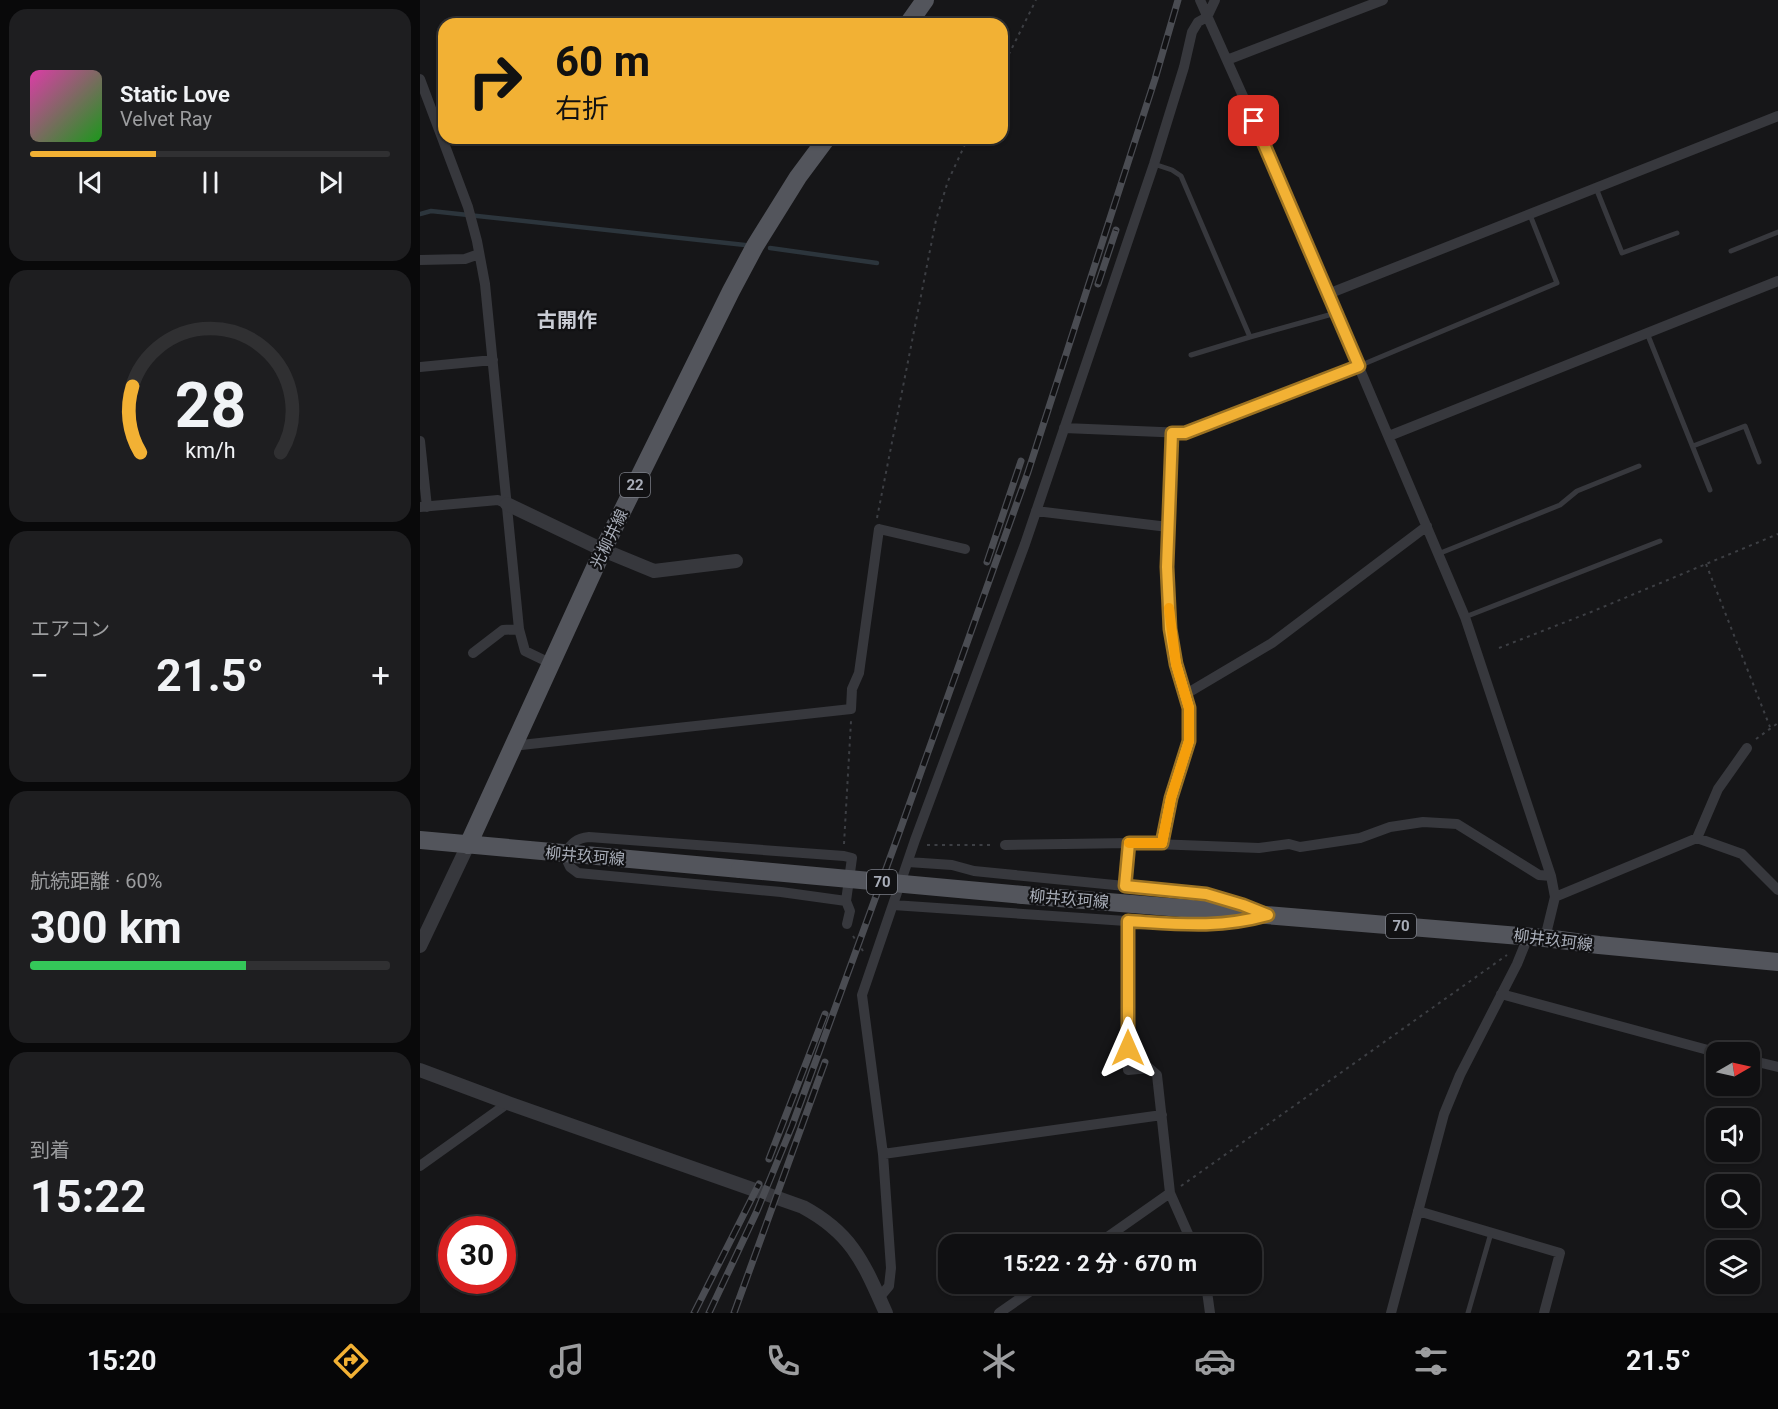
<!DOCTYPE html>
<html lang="ja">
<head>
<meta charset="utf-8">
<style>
	:root { --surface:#101012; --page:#1e1e20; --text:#f1f3f6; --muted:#9c9d9f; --line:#303032; --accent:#f2b134 }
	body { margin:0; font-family:Roboto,"Noto Sans JP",sans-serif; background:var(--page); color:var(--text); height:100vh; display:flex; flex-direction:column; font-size:22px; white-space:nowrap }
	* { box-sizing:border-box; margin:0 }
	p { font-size:20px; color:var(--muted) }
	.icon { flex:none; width:33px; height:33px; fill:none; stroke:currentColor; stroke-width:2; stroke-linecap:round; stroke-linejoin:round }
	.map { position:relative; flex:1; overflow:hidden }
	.panel { display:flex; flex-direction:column; gap:9px; padding:9px; background:#09090a; width:420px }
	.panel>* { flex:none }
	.guide { position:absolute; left:18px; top:18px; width:570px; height:126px; border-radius:18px; box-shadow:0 2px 4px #0004,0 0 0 2px var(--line); background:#f2b134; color:#111; overflow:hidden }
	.needle { width:39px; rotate:81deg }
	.fabs { position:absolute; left:1286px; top:1042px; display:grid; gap:12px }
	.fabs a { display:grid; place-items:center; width:54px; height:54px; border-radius:12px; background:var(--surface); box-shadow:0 2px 4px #0004,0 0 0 2px var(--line); font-size:30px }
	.speed { position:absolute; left:18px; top:1216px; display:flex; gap:12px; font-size:30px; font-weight:700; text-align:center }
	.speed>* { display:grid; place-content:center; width:78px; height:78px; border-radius:50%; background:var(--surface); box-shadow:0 2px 4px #0004,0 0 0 2px var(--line); line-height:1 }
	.speed .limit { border:9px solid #d22; background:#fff; color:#111 }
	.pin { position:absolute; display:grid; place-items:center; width:51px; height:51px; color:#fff; margin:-26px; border-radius:12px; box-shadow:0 3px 9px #0006 }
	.me { position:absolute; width:66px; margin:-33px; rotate:0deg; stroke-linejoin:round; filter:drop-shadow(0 0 4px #0008) }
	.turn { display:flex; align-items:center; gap:21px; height:126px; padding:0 18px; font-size:27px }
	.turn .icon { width:78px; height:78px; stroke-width:2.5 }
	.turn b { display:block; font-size:42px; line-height:51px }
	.big { font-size:45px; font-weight:700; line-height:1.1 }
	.panel .widget { flex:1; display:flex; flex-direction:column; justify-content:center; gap:9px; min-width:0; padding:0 21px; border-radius:18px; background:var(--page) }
	.panel .dial { align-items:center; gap:0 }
	.dial svg { height:156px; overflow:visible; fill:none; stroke:var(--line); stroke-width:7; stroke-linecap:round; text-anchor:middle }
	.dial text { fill:var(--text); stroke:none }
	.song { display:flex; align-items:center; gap:18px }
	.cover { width:72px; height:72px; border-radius:9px; background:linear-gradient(135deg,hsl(320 70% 55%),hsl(120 70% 35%)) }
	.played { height:6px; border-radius:3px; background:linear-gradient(90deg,var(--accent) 35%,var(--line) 35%) }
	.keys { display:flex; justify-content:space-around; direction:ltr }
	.heat { display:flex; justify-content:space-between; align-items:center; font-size:33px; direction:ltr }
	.charge { height:9px; border-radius:4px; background:linear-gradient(90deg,#34c759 60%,var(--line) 0) }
	.trip { position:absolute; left:518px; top:1234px; width:324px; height:60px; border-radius:18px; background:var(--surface); box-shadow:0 2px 4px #0004,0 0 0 2px var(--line); font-weight:700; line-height:60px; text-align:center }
	.tabs { display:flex; height:96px; justify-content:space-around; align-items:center; background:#060607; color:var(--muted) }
	.tabs .icon { width:42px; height:42px }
	.tabs .active { color:var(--accent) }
	.tabs b { font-size:27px; color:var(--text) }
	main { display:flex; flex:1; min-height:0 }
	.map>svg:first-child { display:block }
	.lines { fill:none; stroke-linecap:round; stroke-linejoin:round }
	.stream { stroke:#2c353c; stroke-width:4.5 }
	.path { stroke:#3d3f44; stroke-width:2; stroke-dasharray:3 4.5; stroke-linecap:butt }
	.service { stroke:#37383d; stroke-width:5 }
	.minor { stroke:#37383d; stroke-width:10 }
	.tertiary { stroke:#37383d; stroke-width:14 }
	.primary { stroke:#53555c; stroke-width:18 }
	.rail-casing { stroke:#4a4c52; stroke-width:7 }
	.rail { stroke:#111113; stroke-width:4.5; stroke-dasharray:14; stroke-linecap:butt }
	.primary-bridge { stroke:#53555c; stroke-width:18 }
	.route-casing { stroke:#9d7322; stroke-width:15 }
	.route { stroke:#f2b134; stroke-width:10 }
	.slow { stroke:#f59e0b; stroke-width:10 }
	.labels { text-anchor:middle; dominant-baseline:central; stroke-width:4.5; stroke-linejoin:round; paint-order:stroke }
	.shield { fill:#111113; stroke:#7b7e86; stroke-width:1.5 }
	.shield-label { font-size:15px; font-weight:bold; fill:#a8adb8 }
	.street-label { font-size:16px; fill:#a8adb8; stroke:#111113 }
	.quarter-label { font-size:20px; font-weight:bold; fill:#c9ccd4; stroke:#111113 }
</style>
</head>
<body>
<main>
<section class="panel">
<div class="widget">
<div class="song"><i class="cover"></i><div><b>Static Love</b><p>Velvet Ray</p></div></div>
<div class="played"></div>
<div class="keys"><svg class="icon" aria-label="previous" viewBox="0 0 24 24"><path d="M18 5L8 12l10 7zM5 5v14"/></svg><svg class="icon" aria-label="pause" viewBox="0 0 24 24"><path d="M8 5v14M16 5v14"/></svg><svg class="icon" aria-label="next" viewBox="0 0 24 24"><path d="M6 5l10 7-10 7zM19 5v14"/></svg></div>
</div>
<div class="widget dial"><svg viewBox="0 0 100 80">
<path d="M14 69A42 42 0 1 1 86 69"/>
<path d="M14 69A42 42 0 0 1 10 35" stroke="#f2b134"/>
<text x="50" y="56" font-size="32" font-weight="700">28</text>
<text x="50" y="72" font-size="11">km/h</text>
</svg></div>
<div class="widget"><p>エアコン</p>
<div class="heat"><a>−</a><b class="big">21.5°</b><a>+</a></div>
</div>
<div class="widget"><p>航続距離 · 60%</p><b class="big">300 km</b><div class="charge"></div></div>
<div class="widget"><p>到着</p><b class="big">15:22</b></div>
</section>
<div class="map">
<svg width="1358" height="1313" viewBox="0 0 1358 1313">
	<rect width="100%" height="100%" fill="#161618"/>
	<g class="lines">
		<path class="stream" d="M 0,214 L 11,211 L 325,245
			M 350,248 L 457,263"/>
		<path class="path" d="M 582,68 L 616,0
			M 457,518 L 516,220 L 528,181 L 548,138
			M 1286,564 L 1350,727
			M 1079,648 L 1171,612 L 1358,534
			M 1336,739 L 1358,723
			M 424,844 L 431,721
			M 507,845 L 573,845
			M 433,936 L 443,951
			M 761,1186 L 1087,955"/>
		<path class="service" d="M 734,164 L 752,170 L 761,176 L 830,337 L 771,355
			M 1176,188 L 1202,253 L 1257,233
			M 1311,251 L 1358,232
			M 1227,333 L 1290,490
			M 830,337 L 916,313
			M 939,366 L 1137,283 L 1110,215
			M 1273,446 L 1325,426 L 1339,462
			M 1018,554 L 1140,505 L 1157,491 L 1219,466
			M 1045,617 L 1240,541
			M 1048,1313 L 1071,1233"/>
		<path class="minor" d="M 780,0 L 843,141 L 1045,617 L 1131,876 L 1135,897 L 1125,938
			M 807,60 L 963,0
			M 0,79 L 48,207 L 57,241 L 65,284 L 99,629 L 105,651 L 132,664
			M 0,260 L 45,259 L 59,254
			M 908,294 L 1358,116
			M 0,367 L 73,360
			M 644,428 L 765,433 L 939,366
			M 969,436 L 1358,281
			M 0,441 L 7,507
			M 0,507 L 78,500 L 87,504
			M 616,511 L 748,527
			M 53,653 L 83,630 L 99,629
			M 766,694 L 852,643 L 1007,526
			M 92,746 L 431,709 L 432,689 L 439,673 L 459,529 L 545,549
			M 1277,838 L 1298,789 L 1327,748
			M 742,843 L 751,798 L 769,741 L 769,708 L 756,664 L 750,629 L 747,567 L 752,433
			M 585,845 L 709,843
			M 488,862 L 532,865 L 554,871 L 786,894 L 832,909
			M 705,886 L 709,843 L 839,848 L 869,844 L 880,847 L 940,838 L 970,827 L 1003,822 L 1037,824 L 1119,875 L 1131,876
			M 1135,897 L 1277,838 L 1322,854 L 1358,890
			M 426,901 L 432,858 L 424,856 L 169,837 C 156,838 151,844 144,854 L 150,867 L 158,873 L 361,892 L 426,901 L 430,911 L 427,924
			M 473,905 L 779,926 L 820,923 L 835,919
			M 708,921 L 708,1070 L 729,1068 L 737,1075 L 750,1193 L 773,1245
			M 1081,994 L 1299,1053
			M 1329,1060 L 1358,1067
			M 463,1154 L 742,1115
			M 0,1166 L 88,1103
			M 998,1211 L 1140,1253 L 1124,1313
			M 676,1245 L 750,1193
			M 786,1284 L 790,1313
			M 459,1298 L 469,1286 L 471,1268 L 463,1154 L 442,995 L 495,840 L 605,544 L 734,164 L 764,67 L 772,32 L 778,22 L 787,17 L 795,0
			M 579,1313 L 621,1284
			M 971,1313 L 1024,1114 L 1040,1075 L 1097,964 L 1108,937"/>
		<path class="tertiary" d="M 87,504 L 183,550 L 234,571 L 316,561
			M 0,946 L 48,845
			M 0,1070 L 88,1103 L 383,1207 C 433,1234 444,1264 466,1313"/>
		<path class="primary" d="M 488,24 L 505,0
			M 0,840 L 320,869
			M 48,845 L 183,550 L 311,291 L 335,246 L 378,177 L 407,138
			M 603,895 L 1125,938 L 1179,945 L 1358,962"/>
		<g class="rail-casing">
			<path id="rail" d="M 678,284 L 696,230
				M 567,562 L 601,461
				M 349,1159 L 405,1014
				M 274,1313 L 339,1184
				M 289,1313 L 337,1211 L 372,1126 L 478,836 L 608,472 L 735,79 L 758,0
				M 314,1313 L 405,1062"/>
		</g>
		<use href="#rail" class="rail"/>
		<path class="primary-bridge" d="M 320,869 L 603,895"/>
	</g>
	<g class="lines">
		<g class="route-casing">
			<path id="route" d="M 708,1048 L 708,921 C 758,924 798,929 848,915 L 823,905 L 786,894 L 705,886 L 709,843 L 742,843 L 751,798 L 769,741 L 769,708 L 756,664 L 750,629 L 747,567 L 752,433 L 765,433 L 939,366 L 834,121"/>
		</g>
		<use href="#route" class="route"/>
		<path class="slow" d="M 709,843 L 742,843 L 751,798 L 769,741 L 769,708 L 756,664 L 749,608"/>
	</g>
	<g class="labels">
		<g class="shield">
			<rect x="200" y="473" width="30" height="24" rx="4.5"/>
			<rect x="447" y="870" width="30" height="24" rx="4.5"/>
			<rect x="966" y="914" width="30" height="24" rx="4.5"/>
		</g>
		<g class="shield-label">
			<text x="215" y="485">22</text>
			<text x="462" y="882">70</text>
			<text x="981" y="926">70</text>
		</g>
		<g class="street-label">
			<text transform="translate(189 539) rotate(-64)">光柳井線</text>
			<text transform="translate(165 856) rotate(5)">柳井玖珂線</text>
			<text transform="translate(649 899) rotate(5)">柳井玖珂線</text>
			<text transform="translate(1133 940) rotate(7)">柳井玖珂線</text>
		</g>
		<g class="quarter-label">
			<text x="147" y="320">古開作</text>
		</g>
	</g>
</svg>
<div class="fabs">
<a><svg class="needle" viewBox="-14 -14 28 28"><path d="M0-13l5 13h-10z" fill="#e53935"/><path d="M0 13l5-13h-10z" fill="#9c9d9f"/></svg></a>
<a><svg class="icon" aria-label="sound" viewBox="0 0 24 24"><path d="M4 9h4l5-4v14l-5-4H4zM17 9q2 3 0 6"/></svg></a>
<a><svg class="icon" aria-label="search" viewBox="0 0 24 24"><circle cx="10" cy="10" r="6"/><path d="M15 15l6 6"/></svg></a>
<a><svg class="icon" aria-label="layers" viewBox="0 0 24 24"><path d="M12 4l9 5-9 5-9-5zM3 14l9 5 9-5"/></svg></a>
</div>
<div class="speed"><div class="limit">30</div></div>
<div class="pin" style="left:834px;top:121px;background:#d93025"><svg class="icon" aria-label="arrive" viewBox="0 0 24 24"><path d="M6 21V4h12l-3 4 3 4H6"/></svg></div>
<svg class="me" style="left:708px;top:1048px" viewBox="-20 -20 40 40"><path d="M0-17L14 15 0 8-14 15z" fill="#f2b134" stroke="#fff" stroke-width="4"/></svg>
<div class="trip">15:22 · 2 分 · 670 m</div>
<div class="guide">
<div class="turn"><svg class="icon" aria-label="right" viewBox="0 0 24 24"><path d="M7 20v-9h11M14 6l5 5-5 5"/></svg><div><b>60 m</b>右折</div></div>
</div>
</div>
</main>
<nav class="tabs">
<b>15:20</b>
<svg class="icon active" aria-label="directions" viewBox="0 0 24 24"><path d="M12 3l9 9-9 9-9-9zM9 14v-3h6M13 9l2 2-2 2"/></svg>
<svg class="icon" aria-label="music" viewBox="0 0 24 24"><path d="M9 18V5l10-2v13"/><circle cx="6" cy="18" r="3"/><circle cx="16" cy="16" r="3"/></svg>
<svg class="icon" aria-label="phone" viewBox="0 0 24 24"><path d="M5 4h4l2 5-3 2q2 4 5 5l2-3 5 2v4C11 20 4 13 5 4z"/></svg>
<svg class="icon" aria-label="climate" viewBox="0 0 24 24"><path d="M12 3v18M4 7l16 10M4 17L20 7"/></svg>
<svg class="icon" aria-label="car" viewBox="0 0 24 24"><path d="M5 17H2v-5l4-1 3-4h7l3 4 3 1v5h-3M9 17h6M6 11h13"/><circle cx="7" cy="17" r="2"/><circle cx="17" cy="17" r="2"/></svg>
<svg class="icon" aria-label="filters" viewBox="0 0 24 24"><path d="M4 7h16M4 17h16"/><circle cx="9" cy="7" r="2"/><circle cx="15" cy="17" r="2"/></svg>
<b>21.5°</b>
</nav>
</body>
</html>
